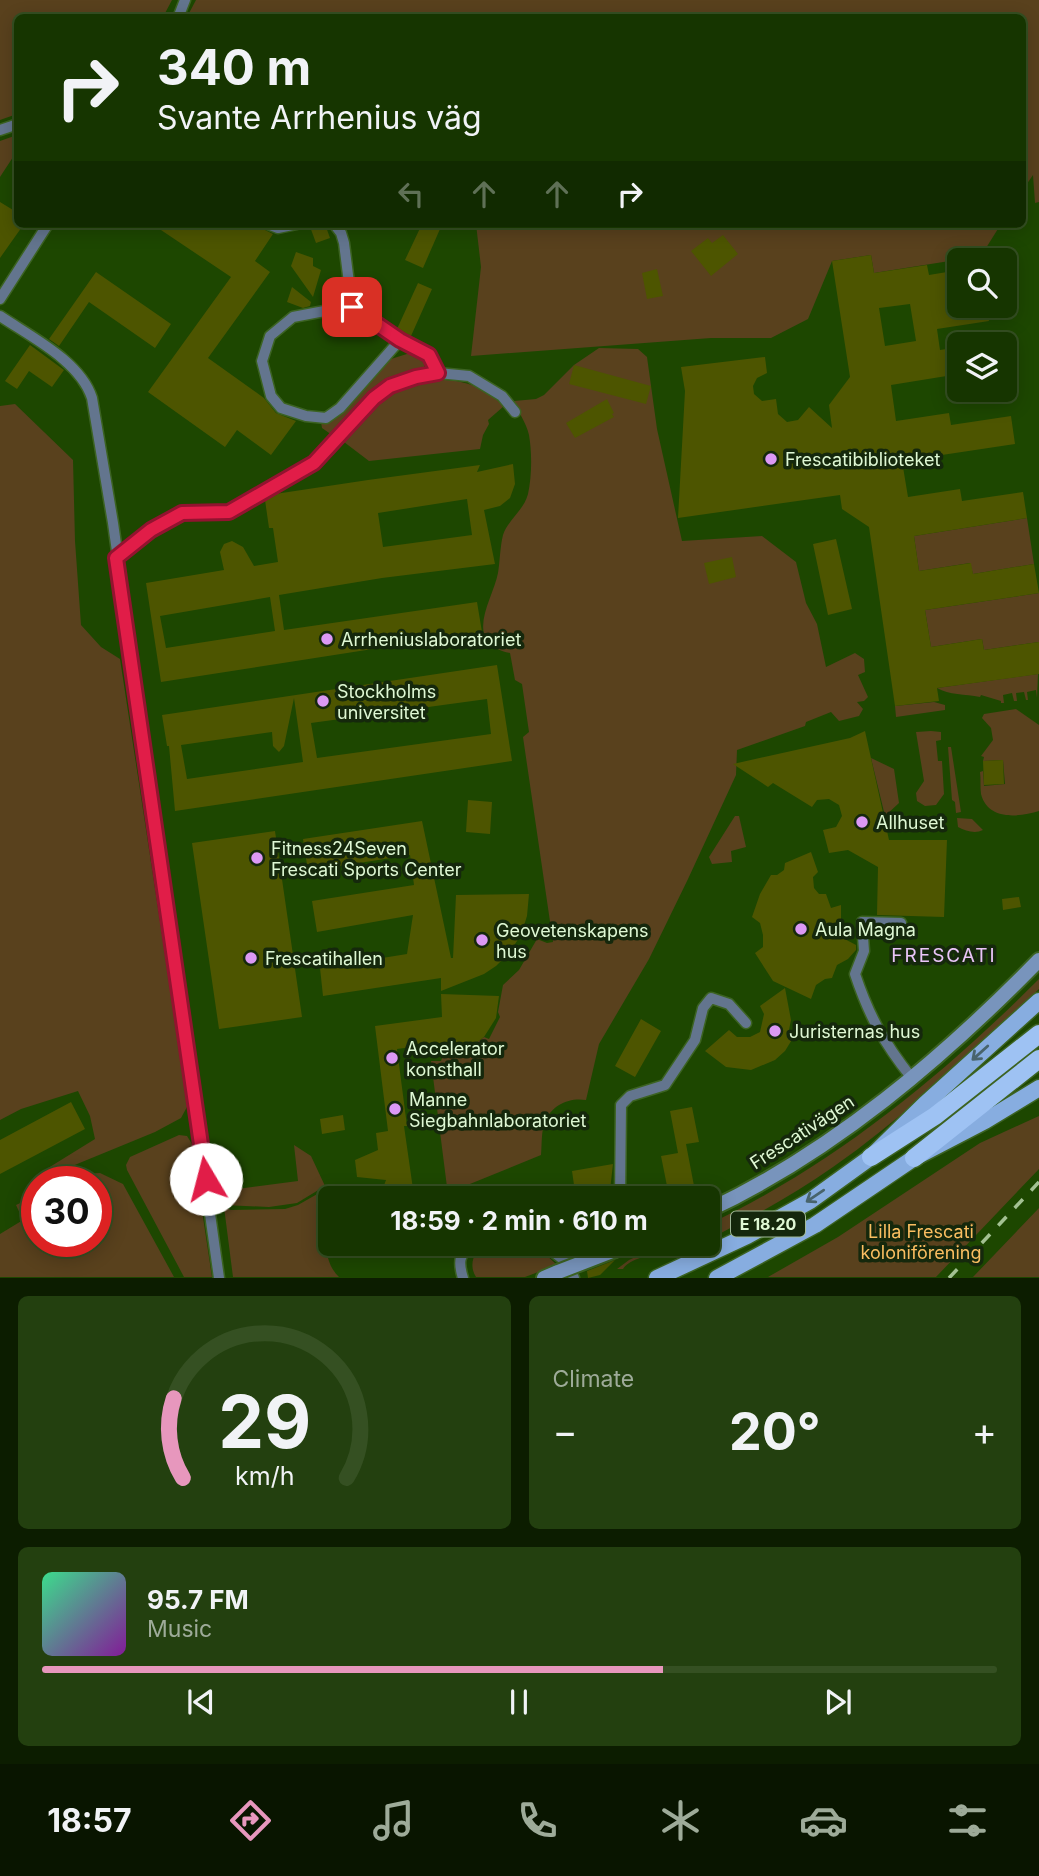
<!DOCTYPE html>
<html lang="en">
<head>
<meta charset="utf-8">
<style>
	:root { --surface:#163500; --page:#23400f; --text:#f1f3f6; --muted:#9eab99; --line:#355022; --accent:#e797bd }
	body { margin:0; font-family:Inter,sans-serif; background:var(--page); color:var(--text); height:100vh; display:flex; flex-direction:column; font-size:26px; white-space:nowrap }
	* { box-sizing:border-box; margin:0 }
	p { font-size:23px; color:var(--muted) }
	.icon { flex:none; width:38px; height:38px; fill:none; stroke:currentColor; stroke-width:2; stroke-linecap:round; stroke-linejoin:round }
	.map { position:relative; height:1278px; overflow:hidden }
	.details { display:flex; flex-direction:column; gap:18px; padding:18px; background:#0c1d00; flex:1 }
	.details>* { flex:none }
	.top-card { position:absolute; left:14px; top:14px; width:1012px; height:214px; border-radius:10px; box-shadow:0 4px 18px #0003,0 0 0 2px var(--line); background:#163500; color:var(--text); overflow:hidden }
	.controls { position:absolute; left:947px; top:248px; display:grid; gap:14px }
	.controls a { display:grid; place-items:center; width:70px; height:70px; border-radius:10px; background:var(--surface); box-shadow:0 4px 18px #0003,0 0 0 2px var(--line); font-size:35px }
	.speed { position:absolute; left:21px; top:1166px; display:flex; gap:14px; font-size:35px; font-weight:700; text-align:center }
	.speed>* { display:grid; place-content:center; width:91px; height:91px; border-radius:50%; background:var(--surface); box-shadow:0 4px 18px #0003,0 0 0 2px var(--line); line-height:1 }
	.speed .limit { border:10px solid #d22; background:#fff; color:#111 }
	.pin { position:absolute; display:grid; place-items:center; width:60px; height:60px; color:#fff; margin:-30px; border-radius:14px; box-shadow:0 4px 10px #0006 }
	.me { position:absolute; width:77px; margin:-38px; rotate:352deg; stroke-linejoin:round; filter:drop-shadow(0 0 5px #0008) }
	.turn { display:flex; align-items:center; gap:24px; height:147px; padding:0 28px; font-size:32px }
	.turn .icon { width:91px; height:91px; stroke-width:2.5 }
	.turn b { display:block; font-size:49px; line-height:60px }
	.lanes { display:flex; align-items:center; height:66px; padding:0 28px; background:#0003; justify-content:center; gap:35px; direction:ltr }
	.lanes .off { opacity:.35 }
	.big { font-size:52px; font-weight:700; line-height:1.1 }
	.details .widget { flex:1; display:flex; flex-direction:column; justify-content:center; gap:10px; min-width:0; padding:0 24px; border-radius:10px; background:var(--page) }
	.details .dial { align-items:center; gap:0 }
	.dial svg { height:182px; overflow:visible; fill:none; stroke:var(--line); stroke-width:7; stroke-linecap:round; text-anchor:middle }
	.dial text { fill:var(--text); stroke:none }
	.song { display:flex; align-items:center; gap:21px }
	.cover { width:84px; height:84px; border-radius:10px; background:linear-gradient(135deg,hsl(150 70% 55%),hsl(290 70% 35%)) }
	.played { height:7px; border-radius:4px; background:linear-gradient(90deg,var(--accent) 65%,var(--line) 65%) }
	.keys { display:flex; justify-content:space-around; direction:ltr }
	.heat { display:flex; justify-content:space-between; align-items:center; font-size:38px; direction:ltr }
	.details .tiles { flex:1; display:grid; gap:18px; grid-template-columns:1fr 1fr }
	.widget:last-child { grid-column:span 2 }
	.trip { position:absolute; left:318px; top:1186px; width:402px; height:70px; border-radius:10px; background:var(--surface); box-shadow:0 4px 18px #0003,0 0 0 2px var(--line); font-weight:700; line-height:70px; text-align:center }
	.tab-bar { display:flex; height:112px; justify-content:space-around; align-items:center; background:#091500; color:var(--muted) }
	.tab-bar .icon { width:49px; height:49px }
	.tab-bar .active { color:var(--accent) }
	.tab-bar b { font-size:32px; color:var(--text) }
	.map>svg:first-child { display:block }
	.green { fill:#59411d }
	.building { fill:#4d5500; fill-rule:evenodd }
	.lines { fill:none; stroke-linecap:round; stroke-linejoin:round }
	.street-casing { stroke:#3c6322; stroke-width:13 }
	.secondary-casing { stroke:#3c6322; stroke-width:18 }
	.primary-casing { stroke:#3c6322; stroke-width:19 }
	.highway-casing { stroke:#3c6322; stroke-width:21 }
	.street { stroke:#63758e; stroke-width:10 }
	.secondary { stroke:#7894bc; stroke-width:14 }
	.primary { stroke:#87ade0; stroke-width:16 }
	.highway { stroke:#9ec2f3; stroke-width:18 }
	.rail { stroke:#a3c192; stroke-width:3.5; stroke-dasharray:12 12; stroke-linecap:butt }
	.secondary-bridge-casing { stroke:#3c6322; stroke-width:18; stroke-linecap:butt }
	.secondary-bridge { stroke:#7894bc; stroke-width:14 }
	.oneway { stroke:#48646b }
	.route-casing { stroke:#92132f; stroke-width:18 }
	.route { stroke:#e11d48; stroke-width:12 }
	.poi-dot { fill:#dc99f5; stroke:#15280c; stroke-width:2.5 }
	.labels { text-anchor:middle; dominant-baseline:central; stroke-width:7; stroke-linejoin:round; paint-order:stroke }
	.shield { fill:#15280c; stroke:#a2ba98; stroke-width:2 }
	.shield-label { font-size:16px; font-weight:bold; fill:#dff8d4 }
	.poi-label { font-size:18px; fill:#dff8d4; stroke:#15280c; text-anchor:start }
	.street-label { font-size:18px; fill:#dff8d4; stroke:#15280c }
	.park-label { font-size:18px; fill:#fabe61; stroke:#15280c }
	.neighbourhood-label { font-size:19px; letter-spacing:2px; fill:#eac5f8; stroke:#15280c }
</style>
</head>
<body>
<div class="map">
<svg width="1039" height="1278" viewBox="0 0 1039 1278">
	<rect width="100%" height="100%" fill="#1d4700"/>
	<path class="green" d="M 0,0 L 172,0 L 163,17 L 18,18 L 17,114 L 0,120 Z
		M 196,0 L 1039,0 L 1039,202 L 1035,203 L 1033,175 L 1022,191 L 1022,18 L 187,17 Z
		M 17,135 L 17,151 L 0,177 L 0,141 Z
		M 476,224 L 1001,224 L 981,256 L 874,273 L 871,255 L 832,261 L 808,319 L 771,338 L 711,338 L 471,356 L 481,267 Z
		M 599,348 L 638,349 L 647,357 L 657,429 L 682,541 L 762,536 L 796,562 L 806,603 L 817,624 L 826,667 L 855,653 L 864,659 L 865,672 L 858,675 L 868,697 L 864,701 L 857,702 L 863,709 L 859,716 L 839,721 L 831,712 L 806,722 L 805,726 L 737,750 L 736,775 L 688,879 L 649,959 L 599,1044 L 586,1100 C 570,1097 551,1105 545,1122 C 541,1131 542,1145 541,1155 L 460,1188 L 447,1187 L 431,1061 L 441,1061 L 443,1055 L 466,1050 L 484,1037 L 489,1039 L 500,1017 L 498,1012 L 503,985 L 519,970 L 537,939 L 547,943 L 553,942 L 523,737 L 529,732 L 522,684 L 515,680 L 510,653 C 461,642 493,600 498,573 C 500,561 500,547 503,535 C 508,520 524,510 528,494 C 532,476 532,452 529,435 C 526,422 519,414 514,401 L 536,399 L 544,395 L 574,365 Z
		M 410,353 L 425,360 L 424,369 L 383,385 L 367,396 L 332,435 L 322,428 L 321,422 L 336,417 L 391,359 Z
		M 436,380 C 464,379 484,387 504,406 L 488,420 L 489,424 L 483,435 L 480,449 L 369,461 L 344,442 L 379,400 L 404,387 Z
		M 15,404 L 73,460 L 75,541 L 81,625 L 101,647 L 120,659 L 188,1105 L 181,1118 L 155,1132 L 43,1178 L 40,1173 L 95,1139 L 90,1116 L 78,1091 L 21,1109 L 0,1120 L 0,406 Z
		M 1027,518 L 1034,564 L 973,574 L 970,563 L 919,571 L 914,536 Z
		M 1039,593 L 1039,642 L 984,650 L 982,639 L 931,647 L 925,610 Z
		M 1038,674 L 1037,698 L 1036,690 L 1027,692 L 1028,700 L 1026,700 L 1024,692 L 1016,693 L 1017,701 L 1014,701 L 1012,693 L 1003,695 L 1004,703 L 1001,703 L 1001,701 L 981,695 L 980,697 C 965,694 949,695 937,688 Z
		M 934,702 L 945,705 L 945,710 L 896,717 L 895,706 Z
		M 1016,709 L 1039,725 L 1039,811 C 1019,817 988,821 981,794 C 980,787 981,779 980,772 L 983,771 L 984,786 L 1005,784 L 1003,760 L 983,761 L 984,757 L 981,756 L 993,740 L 991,728 L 982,718 L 984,714 Z
		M 931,731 L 941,732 L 941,740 L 936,741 L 938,761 L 942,761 L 944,794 L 936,805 L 925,806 L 917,801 L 916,793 L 924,781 L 916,732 Z
		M 948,747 L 951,747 L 961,812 L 956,813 L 955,802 L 952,800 Z
		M 871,758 L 894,769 L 899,803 L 885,816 Z
		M 735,816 L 739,816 L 746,847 L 731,851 L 732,862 L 712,864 L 709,857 Z
		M 957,818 L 972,819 L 983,830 C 975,834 966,831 958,827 Z
		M 1039,979 L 1039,989 C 973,1050 908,1115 833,1167 C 794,1194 752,1218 709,1239 L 709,1224 C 834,1165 942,1076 1039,979 Z
		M 1039,1116 L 1039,1169 L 936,1277 L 768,1277 L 838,1237 L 980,1143 Z
		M 179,1135 L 187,1136 L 192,1144 L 212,1277 L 184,1277 L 127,1170 L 126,1165 L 130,1157 Z
		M 294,1145 L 311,1156 L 325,1186 L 297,1203 L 269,1207 L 223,1205 L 220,1183 L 235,1179 L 237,1189 L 298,1181 Z
		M 100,1173 L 123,1184 L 174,1277 L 0,1277 L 0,1234 L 23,1220 L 16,1205 L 37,1195 L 37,1241 L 96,1241 L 96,1181 L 69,1181 L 86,1174 Z
		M 326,1189 L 328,1203 L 321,1209 C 326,1232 322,1261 339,1277 L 233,1277 L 224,1207 L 231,1210 L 285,1209 L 298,1205 Z
		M 1039,1208 L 1039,1277 L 973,1277 Z
		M 487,1244 C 518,1244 534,1241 557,1265 L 525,1277 L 476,1277 C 468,1265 474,1249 487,1244 Z
		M 663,1244 L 698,1244 L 665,1254 L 663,1251 C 650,1256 630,1258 623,1269 L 617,1269 L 629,1260 Z"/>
	<path class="building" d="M 0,202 L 18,213 L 18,224 L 24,224 L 0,258 Z
		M 152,224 L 260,224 L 263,229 L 273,234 L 255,261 L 270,272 L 208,358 L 264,398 L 276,413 L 296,421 L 271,455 L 237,430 L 225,447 L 148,392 L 231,277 Z
		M 309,224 L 325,224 L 330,238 L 316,243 Z
		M 422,224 L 428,224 L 440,229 L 423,268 L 405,260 Z
		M 723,235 L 738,254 L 711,276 L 691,251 L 708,238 L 712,243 Z
		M 296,252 L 313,258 L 313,266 L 321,270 L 313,297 L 291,266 Z
		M 871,255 L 874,273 L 927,265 L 929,275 L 959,270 L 959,308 L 986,306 L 989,321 L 937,329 L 940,350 L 959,347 L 959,374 L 891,385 L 896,421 L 949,413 L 951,425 L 1011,416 L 1015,444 L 902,461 L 908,497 L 960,489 L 962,501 L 1023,492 L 1027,518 L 914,536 L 919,571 L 971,563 L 973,574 L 1034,564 L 1039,593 L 925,610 L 931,647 L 982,639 L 984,650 L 1039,642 L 1039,674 L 937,688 L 939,701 L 895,706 L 869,527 L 842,509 L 840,495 L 678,518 L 685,391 L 681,367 L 765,357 L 767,373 L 757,378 L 753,386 L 754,394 L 762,401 L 776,399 L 778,414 L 787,422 L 798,420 L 809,407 L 832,428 L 829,405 L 850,377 L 832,261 ZM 910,304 L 916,341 L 885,346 L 879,308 Z
		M 657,269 L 663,296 L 647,299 L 642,273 Z
		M 96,272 L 171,324 L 155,348 L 89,302 L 59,346 L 49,339 Z
		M 418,283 L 432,289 L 411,336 L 397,329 Z
		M 292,287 L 311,302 L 310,306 L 303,308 L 287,302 Z
		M 30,345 L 64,370 L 52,387 L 29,371 L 17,389 L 5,381 Z
		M 574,365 L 651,386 L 646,404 L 569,384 Z
		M 607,399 L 614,413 L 612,414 L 614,417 L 575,438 L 566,423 Z
		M 513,464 L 515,484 L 510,498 L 500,506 L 484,510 L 495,564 L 382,578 L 279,595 L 284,630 L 477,602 L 482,632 L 161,682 L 146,583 L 224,570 L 220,552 L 224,544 L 232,541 L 243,547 L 254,566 L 278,562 L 273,528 L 269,528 L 265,500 L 275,494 L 368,480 L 480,465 L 477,472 ZM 467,499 L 472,535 L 383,547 L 378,513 ZM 270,597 L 275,631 L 166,648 L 160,616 Z
		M 836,539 L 852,609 L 828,615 L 813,544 Z
		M 732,557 L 736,577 L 709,584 L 704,563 Z
		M 497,665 L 512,761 L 175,811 L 169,746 L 167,746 L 162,715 ZM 294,698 L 303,762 L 187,779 L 181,745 L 272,732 L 273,746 L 279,752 L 284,746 ZM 487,699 L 491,734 L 317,758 L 311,723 Z
		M 865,731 L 889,840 L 947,840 L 944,917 L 877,915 L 878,867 L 848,850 L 829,853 L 823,830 L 836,827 L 842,816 L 839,805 L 829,799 L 817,800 L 812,807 L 773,783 L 768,787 L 733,764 L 850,738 Z
		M 1003,760 L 1004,784 L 984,785 L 983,761 Z
		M 468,800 L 492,802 L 490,834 L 466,832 Z
		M 422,821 L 451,958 L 453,958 L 456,895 L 529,894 L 527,916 L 521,935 L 509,953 L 496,966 L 484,974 L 441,991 L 441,978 L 323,996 L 320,968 L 407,954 L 413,915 L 317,932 L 312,901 L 414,885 L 410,855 L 308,871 L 303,839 Z
		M 275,831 L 302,1017 L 219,1029 L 192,843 Z
		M 811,852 L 818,872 L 813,877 L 814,888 L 819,894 L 826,894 L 831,908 L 841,905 L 841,937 L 856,945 L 856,950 L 848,959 L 837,965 L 832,978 L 825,979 L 816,985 L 811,999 L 773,981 L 755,953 L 763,947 L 763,935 L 760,923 L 752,917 L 760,894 L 771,875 L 777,875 L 784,870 L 785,863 Z
		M 1019,897 L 1021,907 L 1003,910 L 1002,899 Z
		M 785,988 L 791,1020 L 788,1035 L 793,1038 L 785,1051 L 775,1060 L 751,1070 L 726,1067 L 705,1051 L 729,1030 L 737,1037 L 750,1037 L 760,1032 L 764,1014 L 760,1006 Z
		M 441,994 L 499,996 L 496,1018 L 484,1037 L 466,1050 L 443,1055 L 442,1043 L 397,1049 L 407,1126 L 404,1126 L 414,1196 L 379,1199 L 386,1180 L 357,1177 L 355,1160 L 378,1150 L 376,1133 L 388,1131 L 375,1026 L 442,1017 Z
		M 641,1019 L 661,1031 L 635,1077 L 615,1066 Z
		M 71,1102 L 85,1129 L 0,1174 L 0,1140 Z
		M 692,1107 L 699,1142 L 686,1144 L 695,1191 L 669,1196 L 661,1156 L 678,1153 L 670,1111 Z
		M 343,1115 L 345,1130 L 322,1134 L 320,1119 Z
		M 613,1164 L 609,1199 L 576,1199 L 572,1171 Z
		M 615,1260 L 600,1275 L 588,1278 L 587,1271 Z"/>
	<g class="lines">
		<g class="street-casing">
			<path id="street" d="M 178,18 L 185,0
				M 0,130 L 18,124
				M 268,224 L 278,228 L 297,224
				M 334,224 L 341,233 L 344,243 L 352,307
				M 0,299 L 48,224
				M 0,316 C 31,337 80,361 92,398 L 113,523 L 219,1278
				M 400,340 L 340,408 L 326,418 L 306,416 L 281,408 L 271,396 L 262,361 L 270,336 L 293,317 L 335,309 L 352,307 L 400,340 L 429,355 L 438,373
				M 116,558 L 151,530 L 182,513 L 229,512 L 315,463 L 374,398 L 390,386 L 416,377 L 438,373 L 469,376 L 502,396 L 515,412
				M 901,923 L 862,922 L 864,951 L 855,974 C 869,1016 884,1043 911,1077
				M 620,1199 L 621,1105 L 630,1096 L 665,1085 L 695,1040 L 703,1008 L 711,998 L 729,1004 L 746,1023
				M 543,1244 L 564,1260 L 574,1278
				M 463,1278 C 458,1262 459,1255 471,1244"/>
		</g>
		<g class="secondary-casing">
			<path id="secondary" d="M 709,1210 C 834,1151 943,1058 1039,960
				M 615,1250 L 628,1244
				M 544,1278 L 558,1272"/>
		</g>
		<g class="primary-casing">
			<path id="primary" d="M 657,1278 L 747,1236 L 810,1201 L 871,1157 L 925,1104 L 1039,1001
				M 717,1278 L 815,1225 L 914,1158 L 985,1121 L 1039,1088"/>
		</g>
		<g class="highway-casing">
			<path id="highway" d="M 871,1157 L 935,1116 L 1039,1034
				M 914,1158 L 1039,1059"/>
		</g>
		<use href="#street" class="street"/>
		<use href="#secondary" class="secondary"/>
		<use href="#primary" class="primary"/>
		<use href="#highway" class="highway"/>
		<path class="rail" d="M 949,1278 L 1039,1182"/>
		<g class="secondary-bridge-casing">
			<path id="secondary-bridge" d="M 558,1272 L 615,1250"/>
		</g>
		<use href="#secondary-bridge" class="secondary-bridge"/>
	</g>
	<defs><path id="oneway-shaft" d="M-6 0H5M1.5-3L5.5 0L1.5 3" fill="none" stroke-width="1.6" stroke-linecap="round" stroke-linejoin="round" transform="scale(1.75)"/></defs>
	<g class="oneway">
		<use href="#oneway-shaft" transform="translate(980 1053) rotate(138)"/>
		<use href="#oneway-shaft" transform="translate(815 1196) rotate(146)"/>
	</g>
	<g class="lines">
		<g class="route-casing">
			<path id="route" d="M 206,1179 L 116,558 L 151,530 L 182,513 L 229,512 L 314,463 L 374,398 L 390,386 L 416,377 L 438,373 L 429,355 L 400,340 L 352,307"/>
		</g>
		<use href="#route" class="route"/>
	</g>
	<g class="poi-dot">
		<circle cx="771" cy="459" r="7"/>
		<circle cx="327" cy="639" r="7"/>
		<circle cx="323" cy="701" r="7"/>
		<circle cx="862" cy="822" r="7"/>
		<circle cx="257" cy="858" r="7"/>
		<circle cx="801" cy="929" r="7"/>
		<circle cx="482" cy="940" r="7"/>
		<circle cx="251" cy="958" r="7"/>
		<circle cx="775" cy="1031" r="7"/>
		<circle cx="392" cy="1058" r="7"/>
		<circle cx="395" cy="1109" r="7"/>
	</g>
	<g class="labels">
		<rect class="shield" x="731" y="1211.5" width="74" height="25" rx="5"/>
		<g class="shield-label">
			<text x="768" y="1224">E 18.20</text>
		</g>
		<g class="poi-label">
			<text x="785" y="459">Frescatibiblioteket</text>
			<text x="341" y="639">Arrheniuslaboratoriet</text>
			<text x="337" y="691">Stockholms<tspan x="337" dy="21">universitet</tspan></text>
			<text x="876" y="822">Allhuset</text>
			<text x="271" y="848">Fitness24Seven<tspan x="271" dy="21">Frescati Sports Center</tspan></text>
			<text x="815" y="929">Aula Magna</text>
			<text x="496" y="930">Geovetenskapens<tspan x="496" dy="21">hus</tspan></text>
			<text x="265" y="958">Frescatihallen</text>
			<text x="789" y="1031">Juristernas hus</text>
			<text x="406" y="1048">Accelerator<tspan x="406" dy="21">konsthall</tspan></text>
			<text x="409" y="1099">Manne<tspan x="409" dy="21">Siegbahnlaboratoriet</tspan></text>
		</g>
		<g class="street-label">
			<text transform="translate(802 1132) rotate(-33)">Frescativägen</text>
		</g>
		<g class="park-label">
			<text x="921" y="1231">Lilla Frescati<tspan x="921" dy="21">koloniförening</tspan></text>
		</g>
		<g class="neighbourhood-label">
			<text x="944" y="955">FRESCATI</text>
		</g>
	</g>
</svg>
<div class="controls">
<a><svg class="icon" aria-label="search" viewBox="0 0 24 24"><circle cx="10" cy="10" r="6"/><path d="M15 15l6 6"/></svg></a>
<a><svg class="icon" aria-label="layers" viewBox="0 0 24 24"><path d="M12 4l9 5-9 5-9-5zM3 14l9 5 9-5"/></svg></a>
</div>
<div class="speed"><div class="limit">30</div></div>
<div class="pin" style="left:352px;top:307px;background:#d93025"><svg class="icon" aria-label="arrive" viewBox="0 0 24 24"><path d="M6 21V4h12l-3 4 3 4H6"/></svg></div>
<svg class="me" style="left:206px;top:1179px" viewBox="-20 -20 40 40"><circle r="19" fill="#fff"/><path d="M0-13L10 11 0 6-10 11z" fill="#e11d48"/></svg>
<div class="trip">18:59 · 2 min · 610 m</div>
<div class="top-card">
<div class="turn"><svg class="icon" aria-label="right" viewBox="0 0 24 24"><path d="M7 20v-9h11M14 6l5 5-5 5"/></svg><div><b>340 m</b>Svante Arrhenius väg</div></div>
<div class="lanes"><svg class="icon off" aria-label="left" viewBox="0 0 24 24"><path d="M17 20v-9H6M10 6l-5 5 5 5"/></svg><svg class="icon off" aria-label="ahead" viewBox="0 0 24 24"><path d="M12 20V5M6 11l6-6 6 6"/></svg><svg class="icon off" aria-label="ahead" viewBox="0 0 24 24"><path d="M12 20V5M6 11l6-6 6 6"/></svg><svg class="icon" aria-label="right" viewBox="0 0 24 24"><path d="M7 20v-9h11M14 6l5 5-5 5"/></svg></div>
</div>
</div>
<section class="details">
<div class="tiles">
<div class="widget dial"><svg viewBox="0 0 100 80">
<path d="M14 69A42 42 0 1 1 86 69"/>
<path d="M14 69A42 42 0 0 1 10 34" stroke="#e797bd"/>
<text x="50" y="56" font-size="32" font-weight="700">29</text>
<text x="50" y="72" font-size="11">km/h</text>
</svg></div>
<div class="widget"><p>Climate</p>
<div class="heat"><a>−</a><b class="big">20°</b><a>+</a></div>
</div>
<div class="widget">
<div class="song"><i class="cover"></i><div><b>95.7 FM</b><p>Music</p></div></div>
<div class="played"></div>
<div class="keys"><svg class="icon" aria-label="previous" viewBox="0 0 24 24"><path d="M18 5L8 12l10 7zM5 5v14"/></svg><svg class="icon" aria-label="pause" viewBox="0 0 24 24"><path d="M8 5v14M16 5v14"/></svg><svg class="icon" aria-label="next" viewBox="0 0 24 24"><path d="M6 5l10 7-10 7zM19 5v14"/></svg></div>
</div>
</div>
</section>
<nav class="tab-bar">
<b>18:57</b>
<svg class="icon active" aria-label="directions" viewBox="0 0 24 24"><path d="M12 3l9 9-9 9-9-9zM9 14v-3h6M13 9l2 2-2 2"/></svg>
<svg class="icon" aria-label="music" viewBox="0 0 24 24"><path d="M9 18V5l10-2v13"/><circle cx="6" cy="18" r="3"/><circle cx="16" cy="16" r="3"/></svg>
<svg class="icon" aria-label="phone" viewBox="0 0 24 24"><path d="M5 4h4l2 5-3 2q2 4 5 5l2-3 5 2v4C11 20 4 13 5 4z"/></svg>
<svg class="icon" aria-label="climate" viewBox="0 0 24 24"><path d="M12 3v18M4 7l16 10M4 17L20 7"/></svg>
<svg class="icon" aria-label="car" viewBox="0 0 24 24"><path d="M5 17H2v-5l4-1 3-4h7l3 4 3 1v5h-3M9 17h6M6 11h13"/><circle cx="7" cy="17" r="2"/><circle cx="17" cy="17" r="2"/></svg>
<svg class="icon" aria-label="filters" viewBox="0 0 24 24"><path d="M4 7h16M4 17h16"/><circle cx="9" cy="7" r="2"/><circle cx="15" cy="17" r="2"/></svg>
</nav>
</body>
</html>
